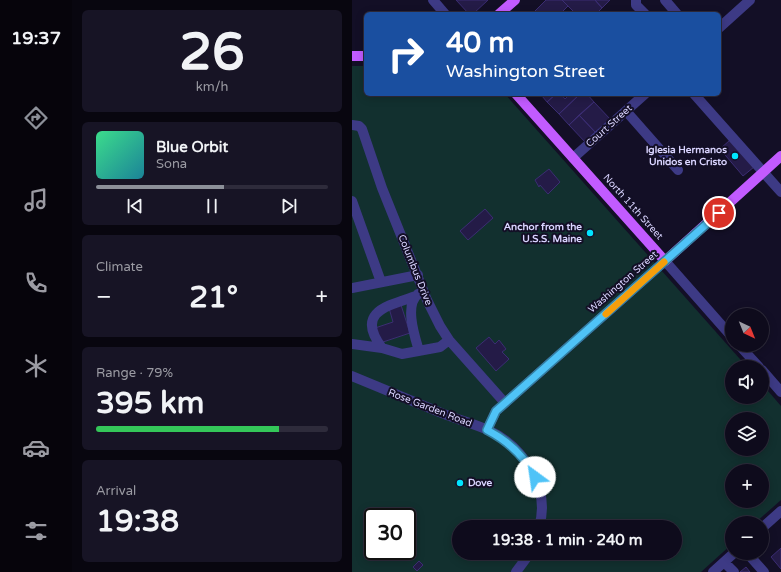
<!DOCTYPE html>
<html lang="en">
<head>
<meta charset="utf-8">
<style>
	:root { --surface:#0e0b1c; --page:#171425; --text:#f1f3f6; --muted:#9b9ba3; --line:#2e2b3b; --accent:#8c9099 }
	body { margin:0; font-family:"Varela Round",sans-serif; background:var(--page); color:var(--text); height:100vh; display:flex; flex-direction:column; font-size:15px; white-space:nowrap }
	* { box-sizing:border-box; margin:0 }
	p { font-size:13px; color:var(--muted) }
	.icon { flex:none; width:22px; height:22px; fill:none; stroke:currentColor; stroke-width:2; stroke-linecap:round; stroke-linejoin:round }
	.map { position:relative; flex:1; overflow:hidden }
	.details { display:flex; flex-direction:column; gap:10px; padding:10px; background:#08060f; width:280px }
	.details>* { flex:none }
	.guide { position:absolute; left:12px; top:12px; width:357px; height:84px; border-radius:6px; box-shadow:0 2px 10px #0003,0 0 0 1px var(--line); background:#1a4fa0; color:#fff; overflow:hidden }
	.needle { width:26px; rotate:137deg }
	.buttons { position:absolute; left:373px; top:308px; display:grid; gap:8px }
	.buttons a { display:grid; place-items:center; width:44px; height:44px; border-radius:50%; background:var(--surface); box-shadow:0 2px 10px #0003,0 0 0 1px var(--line); font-size:20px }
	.speed { position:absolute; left:12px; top:508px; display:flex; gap:8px; font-size:20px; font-weight:700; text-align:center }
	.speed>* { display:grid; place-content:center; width:52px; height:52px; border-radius:50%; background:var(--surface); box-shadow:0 2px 10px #0003,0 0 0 1px var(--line); line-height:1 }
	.speed .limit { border:2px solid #111; border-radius:6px; background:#fff; color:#111 }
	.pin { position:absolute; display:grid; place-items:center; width:34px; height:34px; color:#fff; margin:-17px; border:2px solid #fff; border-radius:50%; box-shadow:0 1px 4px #0007 }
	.me { position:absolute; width:44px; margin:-22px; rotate:329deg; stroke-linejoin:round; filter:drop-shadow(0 0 3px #0008) }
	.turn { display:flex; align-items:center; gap:14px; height:84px; padding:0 16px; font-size:18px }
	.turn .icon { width:52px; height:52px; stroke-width:2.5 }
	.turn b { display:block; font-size:28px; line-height:34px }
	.big { font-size:30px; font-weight:700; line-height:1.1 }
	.details .tile { flex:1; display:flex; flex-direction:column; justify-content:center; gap:6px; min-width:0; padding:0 14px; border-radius:6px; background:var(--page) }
	.details .dial { align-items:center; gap:0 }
	.dial b { font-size:52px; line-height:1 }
	.song { display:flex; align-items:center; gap:12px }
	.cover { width:48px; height:48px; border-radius:6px; background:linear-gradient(135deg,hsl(150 70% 55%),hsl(190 70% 35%)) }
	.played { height:4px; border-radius:2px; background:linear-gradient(90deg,var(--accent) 55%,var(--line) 55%) }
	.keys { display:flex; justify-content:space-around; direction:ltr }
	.heat { display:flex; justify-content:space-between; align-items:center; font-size:22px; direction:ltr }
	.charge { height:6px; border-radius:3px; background:linear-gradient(90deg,#34c759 79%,var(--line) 0) }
	.trip { position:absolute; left:100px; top:520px; width:230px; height:40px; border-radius:20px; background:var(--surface); box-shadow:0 2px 10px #0003,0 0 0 1px var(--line); font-weight:700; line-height:40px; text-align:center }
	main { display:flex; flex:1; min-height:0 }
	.tab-bar { display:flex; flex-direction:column; width:72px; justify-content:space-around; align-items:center; background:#06040b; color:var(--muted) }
	.tab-bar .icon { width:28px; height:28px }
	.tab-bar .selected { color:var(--accent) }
	.tab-bar b { font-size:18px; color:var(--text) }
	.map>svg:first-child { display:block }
	.green { fill:#12302f; fill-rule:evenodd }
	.building { fill:#241b47; stroke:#3b2d73 }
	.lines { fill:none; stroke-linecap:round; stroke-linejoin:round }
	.minor { stroke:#3d3a85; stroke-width:10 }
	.major { stroke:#c25bff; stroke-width:10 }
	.route-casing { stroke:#337fa1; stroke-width:10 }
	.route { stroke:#4fc3f7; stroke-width:7 }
	.slow { stroke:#f59e0b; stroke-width:7 }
	.poi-dot { fill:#00e5ff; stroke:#130f26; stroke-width:1.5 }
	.labels { text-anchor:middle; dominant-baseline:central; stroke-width:4; stroke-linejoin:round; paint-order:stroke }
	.street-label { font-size:10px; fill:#d9d4ff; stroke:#130f26 }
	.poi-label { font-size:10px; font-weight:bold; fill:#d9d4ff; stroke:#130f26; text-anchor:end }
</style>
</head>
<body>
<main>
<nav class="tab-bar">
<b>19:37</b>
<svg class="icon selected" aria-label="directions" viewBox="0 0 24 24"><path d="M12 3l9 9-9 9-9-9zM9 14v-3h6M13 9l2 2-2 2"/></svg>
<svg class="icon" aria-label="music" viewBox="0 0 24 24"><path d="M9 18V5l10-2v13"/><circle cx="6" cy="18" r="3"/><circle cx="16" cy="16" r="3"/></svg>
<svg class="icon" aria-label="phone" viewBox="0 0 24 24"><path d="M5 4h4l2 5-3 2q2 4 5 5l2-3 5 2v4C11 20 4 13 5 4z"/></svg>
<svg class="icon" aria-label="climate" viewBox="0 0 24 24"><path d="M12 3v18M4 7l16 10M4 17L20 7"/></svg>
<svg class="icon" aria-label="car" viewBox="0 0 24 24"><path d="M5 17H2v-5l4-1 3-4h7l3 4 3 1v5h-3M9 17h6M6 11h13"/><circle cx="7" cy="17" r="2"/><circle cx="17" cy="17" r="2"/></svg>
<svg class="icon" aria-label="filters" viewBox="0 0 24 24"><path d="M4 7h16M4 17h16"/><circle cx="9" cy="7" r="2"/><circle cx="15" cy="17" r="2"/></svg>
</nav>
<section class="details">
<div class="tile dial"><b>26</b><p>km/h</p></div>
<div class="tile">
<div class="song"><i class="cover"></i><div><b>Blue Orbit</b><p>Sona</p></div></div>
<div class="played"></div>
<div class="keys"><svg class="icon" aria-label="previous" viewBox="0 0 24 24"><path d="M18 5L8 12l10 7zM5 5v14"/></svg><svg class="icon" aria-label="pause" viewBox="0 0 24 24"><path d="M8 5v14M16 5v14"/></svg><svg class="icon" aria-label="next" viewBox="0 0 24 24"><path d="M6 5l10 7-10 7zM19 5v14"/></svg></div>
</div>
<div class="tile"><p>Climate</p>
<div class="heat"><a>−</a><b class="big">21°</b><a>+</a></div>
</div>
<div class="tile"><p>Range · 79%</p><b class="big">395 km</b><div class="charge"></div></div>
<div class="tile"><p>Arrival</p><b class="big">19:38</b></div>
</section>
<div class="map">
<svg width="429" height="572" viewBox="0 0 429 572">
	<rect width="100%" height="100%" fill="#130f26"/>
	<path class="green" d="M 0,66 L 14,66 L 14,94 L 153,94 L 395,367 L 380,367 L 380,397 L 410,397 L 410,384 L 429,406 L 429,500 L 403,523 L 380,523 L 380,544 L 349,572 L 0,572 ZM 380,419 L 410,419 L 410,449 L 380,449 ZM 380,471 L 410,471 L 410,501 L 380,501 ZM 21,517 L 55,517 L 55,551 L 21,551 ZM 107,527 L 323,527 L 323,553 L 107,553 Z"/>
	<path class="building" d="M 104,0 L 136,0 L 121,14 L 117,14 Z
		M 194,0 L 210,0 L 216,6 L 208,14 L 182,14 L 181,13 Z
		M 210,0 L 243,0 L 250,8 L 245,13 L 246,14 L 224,14 Z
		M 243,0 L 258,0 L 250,8 Z
		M 192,94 L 204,94 L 195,102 L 190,96 Z
		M 204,94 L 209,94 L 213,99 L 218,94 L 228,94 L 207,114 L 195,102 Z
		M 228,94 L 235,94 L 242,102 L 217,125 L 207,114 Z
		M 242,102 L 259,120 L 244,133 L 227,115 Z
		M 227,115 L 244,133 L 234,143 L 217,125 Z
		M 378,140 L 402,167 L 391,176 L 368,149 Z
		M 197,169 L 208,182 L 196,194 L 188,185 L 187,187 L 183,180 Z
		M 133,209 L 141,218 L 116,240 L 108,231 Z
		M 49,305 L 58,333 L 28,343 L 23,328 L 41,322 L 37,308 Z
		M 137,337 L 143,344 L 147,340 L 154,349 L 150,352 L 157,359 L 144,371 L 124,348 Z
		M 429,548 L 429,569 L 419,557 Z
		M 67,561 L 71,565 L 65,571 L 61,567 Z
		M 394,567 L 398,572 L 388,572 Z"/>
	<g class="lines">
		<path class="minor" d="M 81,0 L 93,14
			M 284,0 L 284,5 L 293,14
			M 313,0 L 325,14
			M 367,28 L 398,0
			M 342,94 L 429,192
			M 274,111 L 326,170
			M 0,125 L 7,126 L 10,129 L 30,188 L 75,300 L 88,326 L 97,340 L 153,403
			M 221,158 L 293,94
			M 0,201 L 29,282
			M 0,288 L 66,275
			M 66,294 C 52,305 63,337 67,351
			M 0,344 L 30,348 L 50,354 L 88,347 L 97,340
			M 387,345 L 407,367
			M 30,348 C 3,312 35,306 64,296
			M 410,370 L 429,392
			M 0,376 C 29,388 58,400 87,412 C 103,419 121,423 136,430 C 171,446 199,488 187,527
			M 135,430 L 144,411 L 153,403 L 313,261 L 380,337
			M 410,528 L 429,511
			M 395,553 L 412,572
			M 372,562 L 382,572
			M 164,572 L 178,553
			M 361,572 L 382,553"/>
		<path class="major" d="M 147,14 L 163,0
			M 0,56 L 14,56
			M 164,94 L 313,261 L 429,156"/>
	</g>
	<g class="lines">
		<g class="route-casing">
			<path id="route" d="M 183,477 C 172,455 156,441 135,430 L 144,411 L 367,213"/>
		</g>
		<use href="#route" class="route"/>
		<path class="slow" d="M 254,314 L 312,262"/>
	</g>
	<g class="poi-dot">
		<circle cx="383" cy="156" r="4"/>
		<circle cx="238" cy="233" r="4"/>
		<circle cx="108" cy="483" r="4"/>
	</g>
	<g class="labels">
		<g class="street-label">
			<text transform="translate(257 126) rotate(-42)">Court Street</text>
			<text transform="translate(281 207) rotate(48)">North 11th Street</text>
			<text transform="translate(63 270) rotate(68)">Columbus Drive</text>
			<text transform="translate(271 282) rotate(-41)">Washington Street</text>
			<text transform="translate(78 408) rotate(21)">Rose Garden Road</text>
		</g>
		<g class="poi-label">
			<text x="375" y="150">Iglesia Hermanos<tspan x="375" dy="12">Unidos en Cristo</tspan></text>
			<text x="230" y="227">Anchor from the<tspan x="230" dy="12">U.S.S. Maine</tspan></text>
			<text x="116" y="483" text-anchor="start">Dove</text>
		</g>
	</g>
</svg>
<div class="buttons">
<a><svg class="needle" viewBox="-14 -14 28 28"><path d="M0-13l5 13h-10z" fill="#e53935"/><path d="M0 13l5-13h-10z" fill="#9b9ba3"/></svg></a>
<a><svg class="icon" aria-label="sound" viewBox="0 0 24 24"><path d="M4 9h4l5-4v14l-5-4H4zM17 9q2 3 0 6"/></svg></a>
<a><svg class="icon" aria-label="layers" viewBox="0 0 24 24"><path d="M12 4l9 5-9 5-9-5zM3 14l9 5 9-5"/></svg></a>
<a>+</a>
<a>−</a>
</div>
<div class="speed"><div class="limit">30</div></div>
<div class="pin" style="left:367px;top:213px;background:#d93025"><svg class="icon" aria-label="arrive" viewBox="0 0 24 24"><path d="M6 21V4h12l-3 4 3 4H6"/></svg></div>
<svg class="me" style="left:183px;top:477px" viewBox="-20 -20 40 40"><circle r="19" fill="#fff"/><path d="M0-13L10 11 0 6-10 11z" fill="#4fc3f7"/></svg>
<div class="trip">19:38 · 1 min · 240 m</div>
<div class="guide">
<div class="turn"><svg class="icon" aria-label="right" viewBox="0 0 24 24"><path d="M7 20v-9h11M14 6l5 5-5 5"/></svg><div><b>40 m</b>Washington Street</div></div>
</div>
</div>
</main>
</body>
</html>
